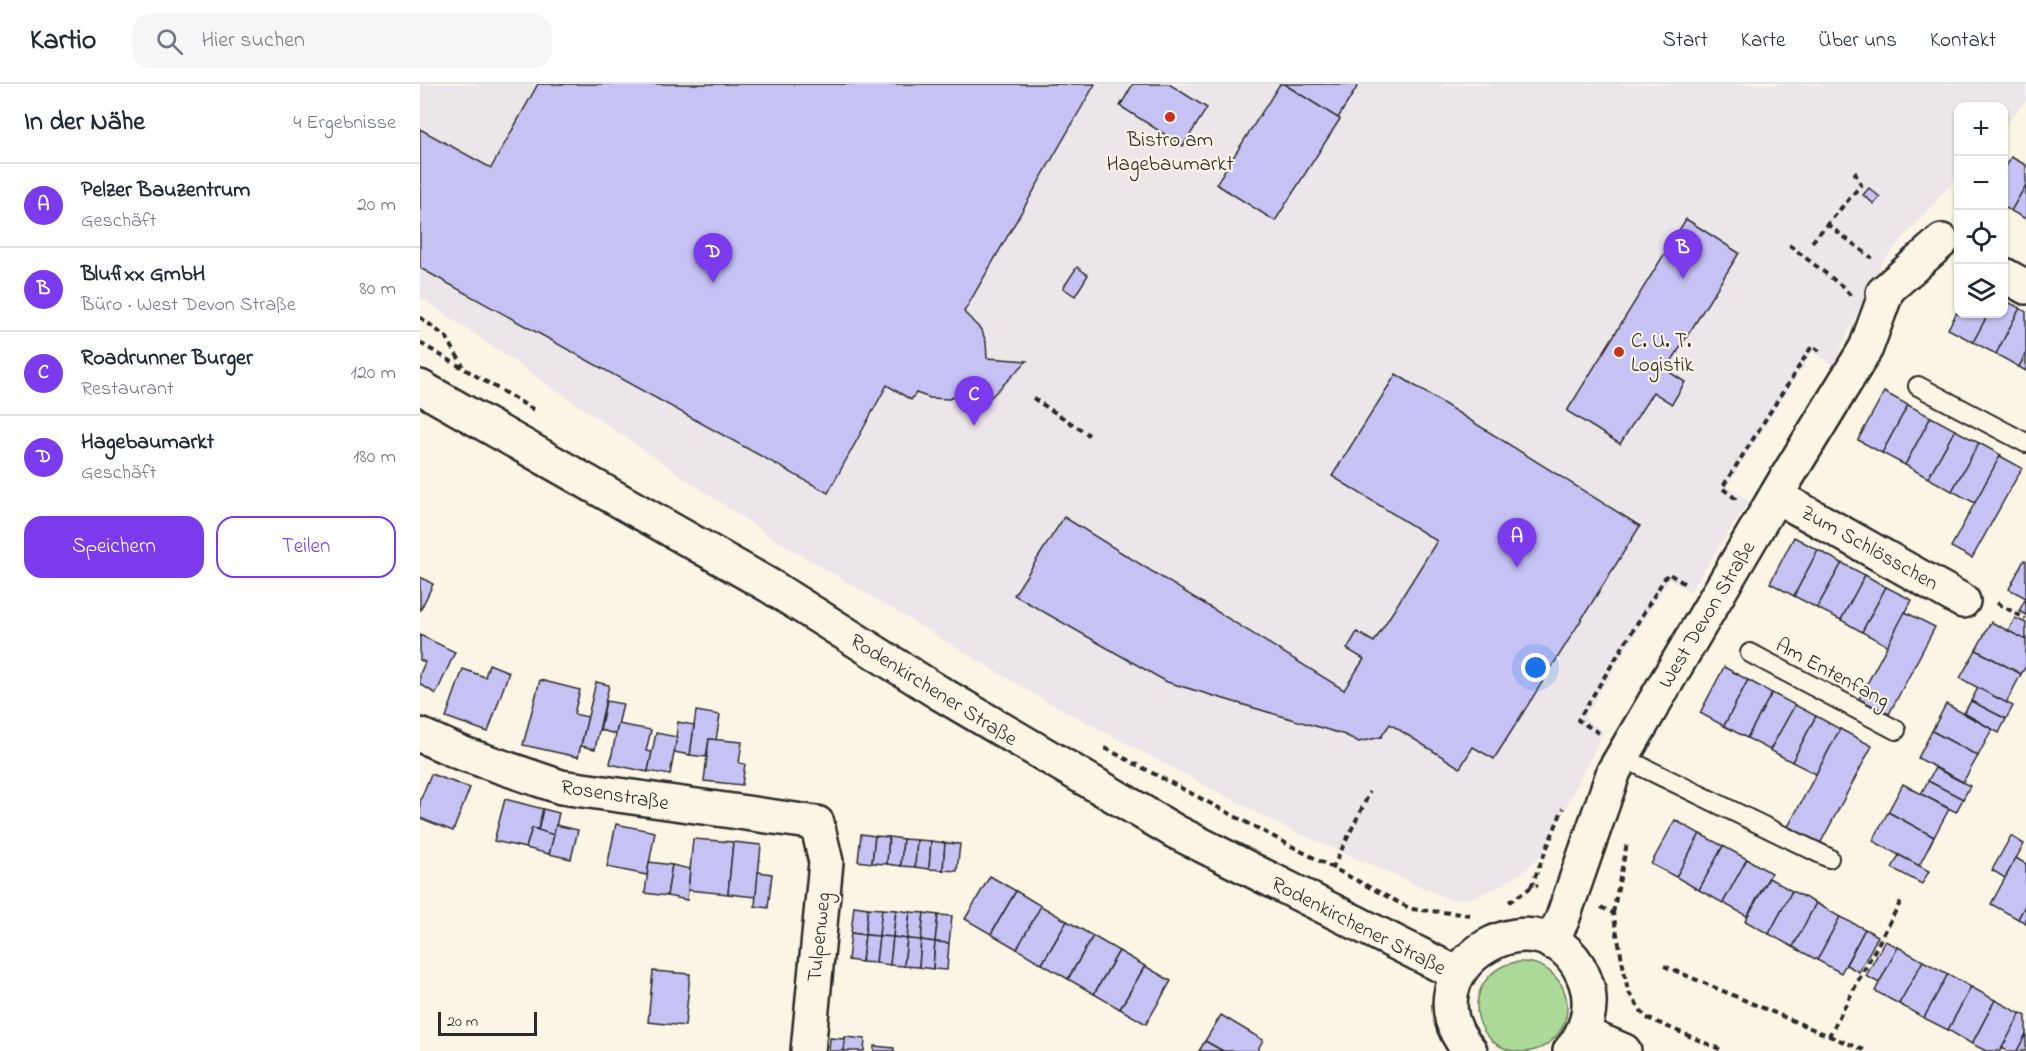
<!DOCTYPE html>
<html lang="de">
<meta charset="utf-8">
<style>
body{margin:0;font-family:"Indie Flower",sans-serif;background:#f6f6f7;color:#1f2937}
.controls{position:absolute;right:18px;top:18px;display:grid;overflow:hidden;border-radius:12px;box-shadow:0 2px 4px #0004}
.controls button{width:54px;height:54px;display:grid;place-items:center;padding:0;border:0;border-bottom:2px solid #e0e1e3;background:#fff;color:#1f2937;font:30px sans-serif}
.scale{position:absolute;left:18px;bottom:15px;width:99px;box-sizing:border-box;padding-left:6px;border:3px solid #2b2b2b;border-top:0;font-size:16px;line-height:21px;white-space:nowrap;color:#2b2b2b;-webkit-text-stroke:4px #fcf5e5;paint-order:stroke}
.you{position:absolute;left:1116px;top:584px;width:21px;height:21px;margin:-15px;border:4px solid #fff;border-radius:50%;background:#1a73e8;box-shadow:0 0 0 9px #1a73e833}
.badge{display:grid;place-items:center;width:39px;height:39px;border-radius:50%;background:#7c3aed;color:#fff;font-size:20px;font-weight:700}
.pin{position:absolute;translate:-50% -50px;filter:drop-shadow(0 2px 3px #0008)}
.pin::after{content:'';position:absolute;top:32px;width:21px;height:18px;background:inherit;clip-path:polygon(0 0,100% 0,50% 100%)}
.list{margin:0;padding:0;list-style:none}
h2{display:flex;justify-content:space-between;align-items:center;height:78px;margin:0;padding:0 24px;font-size:26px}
h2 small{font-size:20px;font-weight:400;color:#747a83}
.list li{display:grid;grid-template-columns:39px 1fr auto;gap:18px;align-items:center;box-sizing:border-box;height:84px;padding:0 24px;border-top:2px solid #e0e1e3}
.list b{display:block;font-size:22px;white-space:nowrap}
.list p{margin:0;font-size:20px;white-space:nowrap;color:#747a83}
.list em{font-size:20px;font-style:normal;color:#747a83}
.actions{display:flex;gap:12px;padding:18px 24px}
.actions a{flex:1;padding:14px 0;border:2px solid #7c3aed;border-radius:18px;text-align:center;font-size:21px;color:#7c3aed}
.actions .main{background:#7c3aed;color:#fff}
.icon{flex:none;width:33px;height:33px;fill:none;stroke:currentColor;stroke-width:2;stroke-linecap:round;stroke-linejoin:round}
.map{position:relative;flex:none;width:1606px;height:967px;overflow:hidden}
header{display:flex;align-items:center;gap:36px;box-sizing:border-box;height:84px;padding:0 30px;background:#fff;border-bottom:2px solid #e0e1e3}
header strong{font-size:28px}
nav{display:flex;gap:33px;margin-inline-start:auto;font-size:21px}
.search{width:420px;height:54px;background:#f6f6f7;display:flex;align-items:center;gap:15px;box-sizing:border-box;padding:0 21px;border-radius:18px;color:#747a83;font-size:22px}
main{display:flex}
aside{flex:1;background:#fff}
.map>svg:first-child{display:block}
.built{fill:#ece6ea}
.green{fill:#add998;stroke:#6c8262;stroke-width:1.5}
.building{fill:#c6c2f4;stroke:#2b2b2b;stroke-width:1.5}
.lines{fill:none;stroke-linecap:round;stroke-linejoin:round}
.lane-casing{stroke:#2b2b2b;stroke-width:22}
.street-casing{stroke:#2b2b2b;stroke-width:38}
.secondary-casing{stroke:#2b2b2b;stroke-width:38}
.path{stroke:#2b2b2b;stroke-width:4;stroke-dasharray:6 4.5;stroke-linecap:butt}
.lane{stroke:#fcf5e5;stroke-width:18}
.street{stroke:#fcf5e5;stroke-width:33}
.secondary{stroke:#fcf5e5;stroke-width:33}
.poi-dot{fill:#c8321e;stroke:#fcf5e5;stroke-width:2}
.labels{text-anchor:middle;stroke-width:4.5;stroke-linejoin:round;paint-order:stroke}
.poi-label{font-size:21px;fill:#2b2b2b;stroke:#fcf5e5}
.street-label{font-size:21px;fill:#2b2b2b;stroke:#fcf5e5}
</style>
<header>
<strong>Kartio</strong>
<div class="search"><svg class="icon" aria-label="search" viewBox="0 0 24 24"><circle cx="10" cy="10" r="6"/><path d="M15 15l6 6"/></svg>Hier suchen</div>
<nav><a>Start</a><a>Karte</a><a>Über uns</a><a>Kontakt</a></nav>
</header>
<main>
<aside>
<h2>In der Nähe<small>4 Ergebnisse</small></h2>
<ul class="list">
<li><span class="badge">A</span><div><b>Pelzer Bauzentrum</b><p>Geschäft</p></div><em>20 m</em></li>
<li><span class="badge">B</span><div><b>Blufixx GmbH</b><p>Büro · West Devon Straße</p></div><em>80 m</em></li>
<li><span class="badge">C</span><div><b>Roadrunner Burger</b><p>Restaurant</p></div><em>120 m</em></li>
<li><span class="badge">D</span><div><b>Hagebaumarkt</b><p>Geschäft</p></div><em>180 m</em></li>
</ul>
<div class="actions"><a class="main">Speichern</a><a>Teilen</a></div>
</aside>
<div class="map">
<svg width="1606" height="967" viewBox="0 0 1606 967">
<rect width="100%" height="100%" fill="#fcf5e5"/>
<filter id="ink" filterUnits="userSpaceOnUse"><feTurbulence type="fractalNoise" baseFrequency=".0167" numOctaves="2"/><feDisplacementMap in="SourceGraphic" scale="12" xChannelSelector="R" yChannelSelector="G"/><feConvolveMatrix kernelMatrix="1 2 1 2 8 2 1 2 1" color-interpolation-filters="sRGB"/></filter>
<g filter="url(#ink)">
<!-- built -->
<polygon class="built" points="0,0 1606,0 1606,17 1584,42 1584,22 1538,22 1538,92 1460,181 1413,281 1392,268 1307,402 1329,417 1270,508 1249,495 1164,634 1184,647 1122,770 1106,786 1082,801 1056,813 1031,816 860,741 626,617 348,451 0,213"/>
<!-- green -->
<circle class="green" cx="1102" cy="923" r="45"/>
<!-- building -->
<g class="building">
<polygon points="118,0 675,0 544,228 562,247 566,258 567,274 607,277 564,320 550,305 529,315 510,314 496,309 491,316 467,301 408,409 0,184 0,45 71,84"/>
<polygon points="713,0 749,0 787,24 763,62 700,22"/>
<polygon points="860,0 864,0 920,35 855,137 796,100"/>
<polygon points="864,0 939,0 918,34"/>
<polygon points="1591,73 1606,81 1606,101 1591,127 1584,123 1584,86"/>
<polygon points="1606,101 1606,135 1591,127"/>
<polygon points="1449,104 1460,113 1454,120 1443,111"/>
<polygon points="1266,135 1319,169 1246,286 1265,298 1252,320 1233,308 1200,360 1147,327"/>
<polygon points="657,183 668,191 655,212 643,204"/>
<polygon points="1584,216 1600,224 1576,270 1553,258 1568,230 1584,230"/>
<polygon points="1600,224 1606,228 1606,269 1599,283 1576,270"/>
<polygon points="1538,226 1538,230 1568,230 1553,258 1528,245"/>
<polygon points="1606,269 1606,287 1599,283"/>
<polygon points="976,290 1220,442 1074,675 1053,663 1040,684 970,640 961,653 939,658 925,651 747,598 594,511 644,433 924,606 944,575 927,565 937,548 954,558 1017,457 912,392"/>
<polygon points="1464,308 1488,321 1462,369 1438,356"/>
<polygon points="1488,321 1511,333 1485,381 1462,369"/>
<polygon points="1511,333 1535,346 1508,394 1485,381"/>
<polygon points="1535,346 1559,359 1532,407 1508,394"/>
<polygon points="1559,359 1581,371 1555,419 1532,407"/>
<polygon points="1580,372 1602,384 1552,474 1531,463"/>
<polygon points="1374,453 1398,466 1374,512 1350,499"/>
<polygon points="1398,466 1422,479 1397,524 1374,512"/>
<polygon points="1604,476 1606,477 1606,514 1589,505"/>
<polygon points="1422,479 1445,491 1421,536 1397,524"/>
<polygon points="1445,491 1466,503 1442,548 1421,536"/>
<polygon points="0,493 13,500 0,527"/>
<polygon points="1466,503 1492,516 1468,562 1442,548"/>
<polygon points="1606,514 1606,531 1599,527"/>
<polygon points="1485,528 1515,543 1469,630 1439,615"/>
<polygon points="1595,534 1606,539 1606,556 1588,547"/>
<polygon points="1571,538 1606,556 1606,582 1601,590 1556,566"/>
<polygon points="0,551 35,568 16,610 0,600 0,590 5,578 0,576"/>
<polygon points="1556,566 1601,590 1586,619 1540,594"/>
<polygon points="69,580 89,588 68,648 26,633 43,585 65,593"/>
<polygon points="1304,583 1328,596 1304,642 1280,629"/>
<polygon points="120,596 160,606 154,630 168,633 158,673 103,661"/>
<polygon points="1328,596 1352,609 1327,654 1304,642"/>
<polygon points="176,598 189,601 175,665 161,662"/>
<polygon points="1558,604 1593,622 1586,635 1551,617"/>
<polygon points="1352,609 1375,621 1350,666 1327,654"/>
<polygon points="186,617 203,620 196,650 180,646"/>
<polygon points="1551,617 1586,635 1579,649 1544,629"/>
<polygon points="1526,620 1572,645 1558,672 1512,647"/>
<polygon points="1375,621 1396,632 1372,678 1350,666"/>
<polygon points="276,627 300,631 296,656 289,655 286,673 270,671"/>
<polygon points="1396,632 1420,645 1396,690 1372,678"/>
<polygon points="258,638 274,641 270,671 254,668"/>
<polygon points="198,640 231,646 226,667 232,668 228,688 190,680"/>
<polygon points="1420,645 1452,662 1400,760 1368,743"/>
<polygon points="1512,647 1558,672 1543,698 1498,674"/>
<polygon points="236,649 257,653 250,691 228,687"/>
<polygon points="289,655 322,658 319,679 325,680 322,701 284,697"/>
<polygon points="1515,684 1550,702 1543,715 1508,697"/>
<polygon points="11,690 50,704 33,747 0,734 0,717"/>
<polygon points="1508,697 1543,715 1536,728 1501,710"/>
<polygon points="1483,700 1529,725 1514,753 1468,728"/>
<polygon points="85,715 123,725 118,745 112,744 106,764 74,757"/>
<polygon points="123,725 139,729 134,751 118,747"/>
<polygon points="1468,728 1514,753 1499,782 1453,757"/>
<polygon points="1255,736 1280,750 1256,793 1231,780"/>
<polygon points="196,740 235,748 227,791 187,783"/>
<polygon points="136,741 158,746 151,775 129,770"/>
<polygon points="112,744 134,751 129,770 106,764"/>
<polygon points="441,750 455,752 452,779 438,777"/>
<polygon points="1280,750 1303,762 1279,806 1256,793"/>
<polygon points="455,752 469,753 467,780 452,779"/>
<polygon points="1591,752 1604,760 1585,794 1572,786"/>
<polygon points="469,753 483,755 481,782 467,780"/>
<polygon points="273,755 313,758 308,810 268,806"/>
<polygon points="483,755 497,756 495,783 481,782"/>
<polygon points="497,756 511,757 509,785 495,783"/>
<polygon points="511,757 525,759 523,786 509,785"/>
<polygon points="313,758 341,761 336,813 308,810"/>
<polygon points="525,759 540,760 537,787 523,786"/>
<polygon points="1303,762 1327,775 1303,819 1279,806"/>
<polygon points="1479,771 1509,787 1502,800 1472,784"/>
<polygon points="1596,774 1606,780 1606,820 1598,835 1571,820"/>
<polygon points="1327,775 1351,789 1327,832 1303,819"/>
<polygon points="229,778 252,781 247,812 225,809"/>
<polygon points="252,781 270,785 267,816 247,812"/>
<polygon points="338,788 352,790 348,824 335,822"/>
<polygon points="570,792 596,807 571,850 545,835"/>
<polygon points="1349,794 1372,807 1349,850 1325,837"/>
<polygon points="596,807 621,822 597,865 571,850"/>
<polygon points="1372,807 1396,819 1373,863 1349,850"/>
<polygon points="1396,819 1420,833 1397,876 1373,863"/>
<polygon points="1606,820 1606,839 1598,835"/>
<polygon points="434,822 448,824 445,851 431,849"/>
<polygon points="621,822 647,837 622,880 597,865"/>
<polygon points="448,824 462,825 459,852 445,851"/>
<polygon points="462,825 476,826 473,853 459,852"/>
<polygon points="476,826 490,828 487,855 473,853"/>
<polygon points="490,828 504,829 501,856 487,855"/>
<polygon points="504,829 518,831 515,858 501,856"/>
<polygon points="518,831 532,832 529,859 515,858"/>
<polygon points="1420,833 1445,845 1421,889 1397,876"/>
<polygon points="647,837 673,852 648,895 622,880"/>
<polygon points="1445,845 1458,852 1439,888 1426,881"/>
<polygon points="431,849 445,851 442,878 428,876"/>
<polygon points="445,851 459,852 456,879 442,878"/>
<polygon points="459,852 473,853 470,881 456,879"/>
<polygon points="673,852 699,867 674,910 648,895"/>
<polygon points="473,853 487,855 484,882 470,881"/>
<polygon points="487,855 501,856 499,883 484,882"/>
<polygon points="501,856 515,858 513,885 499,883"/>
<polygon points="1465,857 1478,863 1459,899 1446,892"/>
<polygon points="515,858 529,859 527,886 513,885"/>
<polygon points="1478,863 1503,877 1479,920 1455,907"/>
<polygon points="699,867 725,882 700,925 674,910"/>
<polygon points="1503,877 1528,890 1504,934 1479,920"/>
<polygon points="725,882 751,897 726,940 700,925"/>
<polygon points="233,887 270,890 265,942 228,938"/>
<polygon points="1528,890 1551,903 1528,946 1504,934"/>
<polygon points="1551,903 1575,916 1552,960 1528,946"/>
<polygon points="1575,916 1601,930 1580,967 1566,967 1552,960"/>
<polygon points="1601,929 1606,932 1606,950 1597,967 1587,967 1582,964"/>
<polygon points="801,931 843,956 837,967 803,967 785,957"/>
<polygon points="1606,950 1606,967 1597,967"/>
<polygon points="425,953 445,955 444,967 424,967"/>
<polygon points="410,954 425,955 424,967 409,967"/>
<polygon points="785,957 803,967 779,967"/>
<polygon points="454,962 474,964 474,967 454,967"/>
</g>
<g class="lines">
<defs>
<g id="lane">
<polyline points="1498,302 1606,359"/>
<polyline points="1330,569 1476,646"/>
<polyline points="1202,673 1409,774"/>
</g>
<g id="street">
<polyline points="1584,191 1606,203"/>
<polyline points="1463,209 1522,157"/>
<polyline points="1356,412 1543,517"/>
<polyline points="0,651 41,669 141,703 397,739 406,778 388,967"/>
<polyline points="1131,858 1142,836 1194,687 1364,398 1446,264 1465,212"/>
</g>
<g id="secondary">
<polyline points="0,303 350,502 518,608 756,748 1038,890"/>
<polyline points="1162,949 1204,967"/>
<path d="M1050 967C976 883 1130 794 1166 899 1174 923 1166 949 1150 967"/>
</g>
</defs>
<!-- lane casing -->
<use href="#lane" class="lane-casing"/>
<!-- street casing -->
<use href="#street" class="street-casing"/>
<!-- secondary casing -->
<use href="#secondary" class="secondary-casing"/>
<!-- path -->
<g class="path">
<polyline points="1407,140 1452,174"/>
<polyline points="1392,158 1441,101 1434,87"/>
<polyline points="1369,161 1422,202 1431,212"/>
<polyline points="0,233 27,254 43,282"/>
<polyline points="0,259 116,327"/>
<polyline points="613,314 669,351"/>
<polyline points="1316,415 1302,404 1392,262 1403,269"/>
<polyline points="1577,519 1606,535"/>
<polyline points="1179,649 1158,636 1248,489 1265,500"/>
<polyline points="685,664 991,825 1051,831"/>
<polyline points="912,785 950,708"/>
<polyline points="1111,803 1143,724"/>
<polyline points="1089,818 1110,804 1118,801"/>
<polyline points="1181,823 1193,829 1208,907 1225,933 1304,967"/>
<polyline points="1193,829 1207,759"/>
<polyline points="1244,882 1409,952 1482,815"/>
<polyline points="1409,952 1447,967"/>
</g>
<!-- lane -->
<use href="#lane" class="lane"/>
<!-- street -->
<use href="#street" class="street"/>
<!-- secondary -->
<use href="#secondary" class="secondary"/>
</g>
</g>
<!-- markers -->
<g class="poi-dot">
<circle cx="750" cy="33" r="6"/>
<circle cx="1199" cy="268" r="6"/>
</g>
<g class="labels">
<!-- poi labels -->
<g class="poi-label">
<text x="750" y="62">Bistro am<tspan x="750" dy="24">Hagebaumarkt</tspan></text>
<text x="1211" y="263" text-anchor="start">C. U. T.<tspan x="1211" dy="24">Logistik</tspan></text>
</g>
<!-- street labels -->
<g class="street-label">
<text transform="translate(1450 463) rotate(29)" y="7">Zum Schlösschen</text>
<text transform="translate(1286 530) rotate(-59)" y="7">West Devon Straße</text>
<text transform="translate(1413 588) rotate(28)" y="7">Am Entenfang</text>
<text transform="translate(514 605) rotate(32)" y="7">Rodenkirchener Straße</text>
<text transform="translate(195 710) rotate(9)" y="7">Rosenstraße</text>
<text transform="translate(939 841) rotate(27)" y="7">Rodenkirchener Straße</text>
<text transform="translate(398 853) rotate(-84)" y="7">Tulpenweg</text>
</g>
</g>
</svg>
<div class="controls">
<button>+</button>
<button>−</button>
<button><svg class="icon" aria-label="locate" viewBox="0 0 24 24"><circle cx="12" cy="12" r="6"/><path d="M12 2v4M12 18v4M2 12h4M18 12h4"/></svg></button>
<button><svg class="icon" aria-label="layers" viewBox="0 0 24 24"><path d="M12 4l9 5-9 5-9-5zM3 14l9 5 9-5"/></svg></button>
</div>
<div class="scale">20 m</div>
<div class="you"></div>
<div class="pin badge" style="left:1097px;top:484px">A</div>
<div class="pin badge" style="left:1263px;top:195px">B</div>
<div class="pin badge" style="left:554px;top:342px">C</div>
<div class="pin badge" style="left:293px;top:199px">D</div>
</div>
</main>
